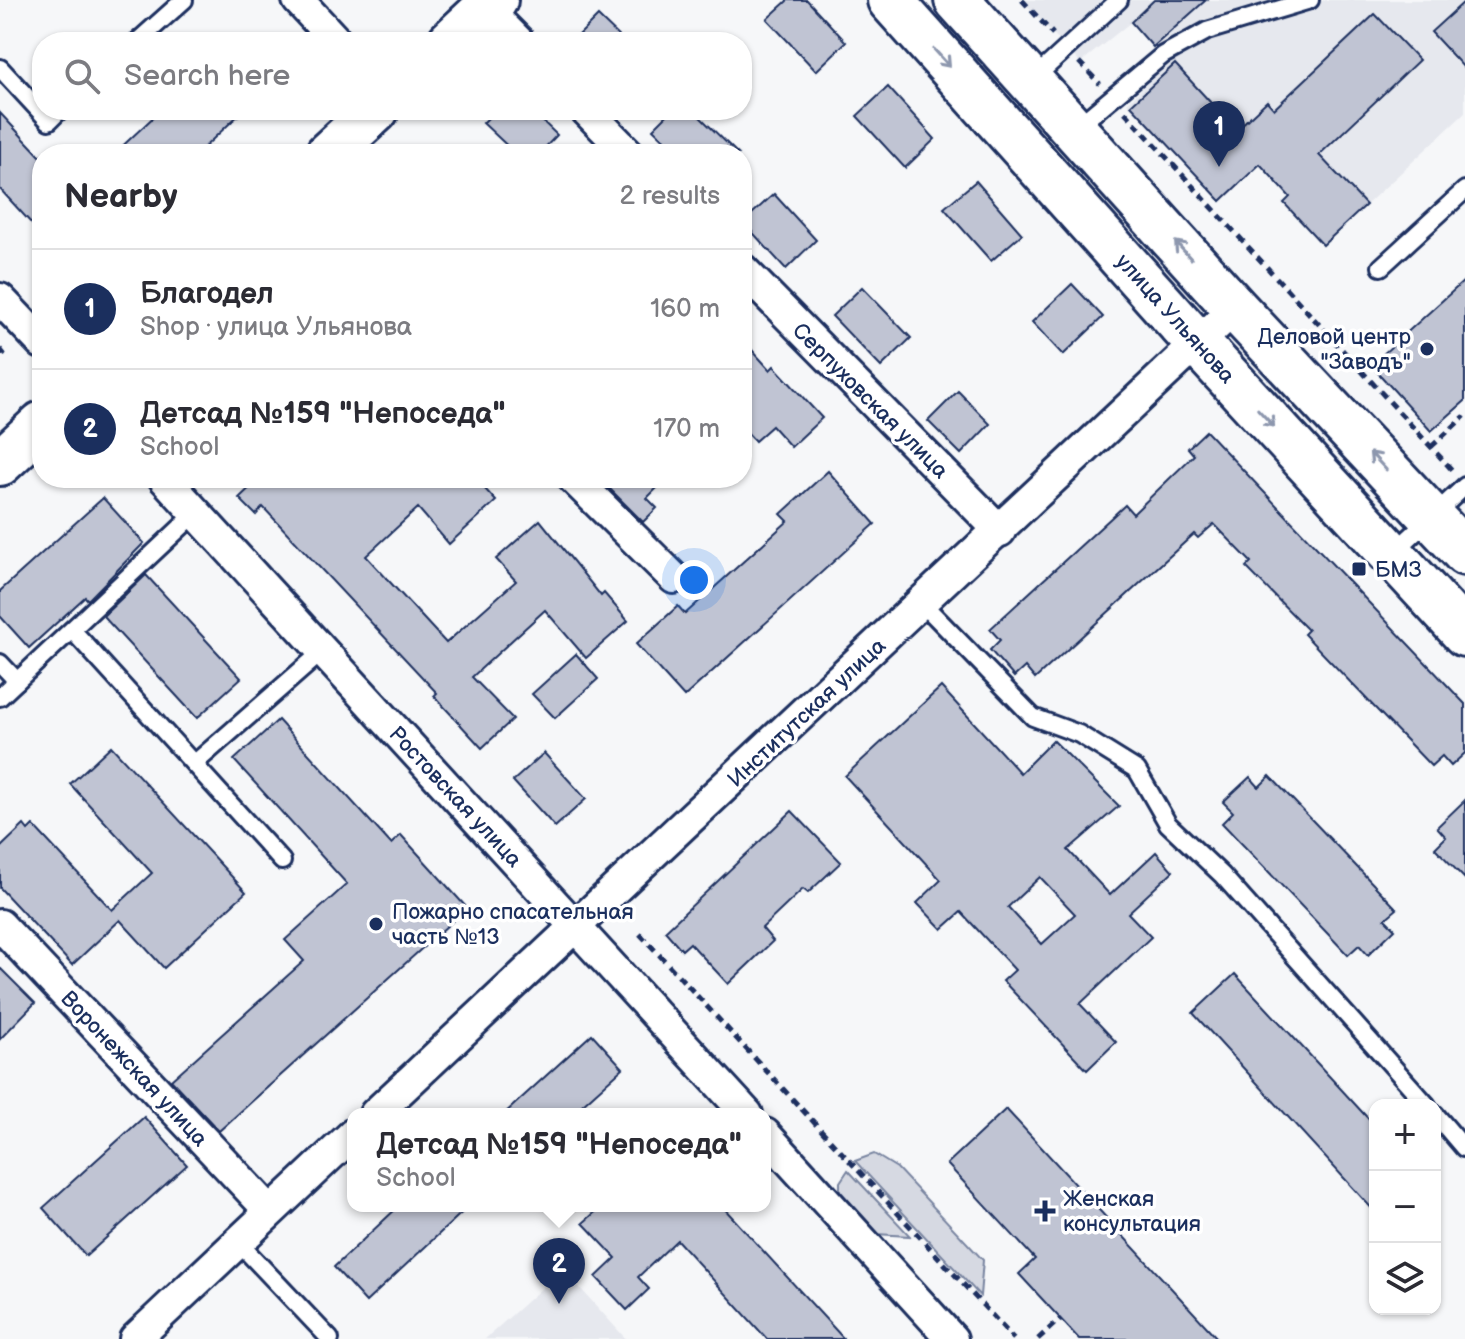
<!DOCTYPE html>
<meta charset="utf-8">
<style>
body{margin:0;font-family:"Balsamiq Sans",sans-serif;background:#f7f7f7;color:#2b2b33}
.controls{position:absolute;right:24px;bottom:24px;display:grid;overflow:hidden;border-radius:16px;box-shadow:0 2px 6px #0004}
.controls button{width:72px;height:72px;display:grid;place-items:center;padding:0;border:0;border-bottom:2px solid #e1e1e2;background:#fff;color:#2b2b33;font:40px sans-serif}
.you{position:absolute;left:694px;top:580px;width:28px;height:28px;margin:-20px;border:6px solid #fff;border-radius:50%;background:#1a73e8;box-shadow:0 0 0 12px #1a73e833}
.badge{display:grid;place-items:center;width:52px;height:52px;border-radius:50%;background:#1b2f5e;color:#fff;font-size:26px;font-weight:700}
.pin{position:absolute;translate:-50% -66px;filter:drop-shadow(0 2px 4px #0008)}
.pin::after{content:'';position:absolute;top:42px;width:28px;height:24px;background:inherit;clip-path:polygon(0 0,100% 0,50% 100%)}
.popup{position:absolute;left:347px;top:1108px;width:424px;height:104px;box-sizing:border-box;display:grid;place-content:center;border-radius:16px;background:#fff;filter:drop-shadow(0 2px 6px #0005);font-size:26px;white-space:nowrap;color:#7c7c81}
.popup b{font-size:30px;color:#2b2b33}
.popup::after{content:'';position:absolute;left:50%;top:100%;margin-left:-16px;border:16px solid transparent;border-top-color:#fff}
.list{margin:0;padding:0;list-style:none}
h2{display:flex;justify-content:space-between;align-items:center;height:104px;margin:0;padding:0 32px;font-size:34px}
h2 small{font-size:26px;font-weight:400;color:#7c7c81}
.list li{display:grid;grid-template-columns:52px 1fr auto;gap:24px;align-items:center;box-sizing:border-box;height:120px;padding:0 32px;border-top:2px solid #e1e1e2}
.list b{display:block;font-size:30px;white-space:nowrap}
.list p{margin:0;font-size:26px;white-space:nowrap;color:#7c7c81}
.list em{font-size:26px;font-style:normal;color:#7c7c81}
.icon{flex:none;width:44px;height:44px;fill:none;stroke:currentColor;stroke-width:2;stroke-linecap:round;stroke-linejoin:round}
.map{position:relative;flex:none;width:1465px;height:1339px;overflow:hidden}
.search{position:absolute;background:#fff;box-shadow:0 2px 6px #0004;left:32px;top:32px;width:720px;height:88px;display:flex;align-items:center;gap:20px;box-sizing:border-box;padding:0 28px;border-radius:32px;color:#7c7c81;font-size:30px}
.panel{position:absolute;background:#fff;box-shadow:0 2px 6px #0004;left:32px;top:144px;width:720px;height:344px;border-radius:32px}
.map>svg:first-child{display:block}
.built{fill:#e6e8ee}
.green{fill:#d6d9e2;stroke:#7884a0;stroke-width:2}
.building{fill:#c0c4d3;stroke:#1b2f5e;stroke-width:2;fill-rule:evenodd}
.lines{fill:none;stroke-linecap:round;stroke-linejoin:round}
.service-casing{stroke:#1b2f5e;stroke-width:22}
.minor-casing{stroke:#1b2f5e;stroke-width:36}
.primary-casing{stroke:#1b2f5e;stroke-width:50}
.path{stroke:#1b2f5e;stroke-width:5;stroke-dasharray:8 6;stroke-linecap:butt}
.service{stroke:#fff;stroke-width:16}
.minor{stroke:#fff;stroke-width:30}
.primary{stroke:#fff;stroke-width:44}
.oneway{stroke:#8d97ae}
.poi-dot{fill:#1b2f5e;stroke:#fff;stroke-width:3}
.labels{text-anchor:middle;stroke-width:7;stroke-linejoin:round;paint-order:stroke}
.street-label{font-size:22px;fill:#1b2f5e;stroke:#fff}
.poi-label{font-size:22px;fill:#1b2f5e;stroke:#fff;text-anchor:start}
</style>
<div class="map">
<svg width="1465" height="1339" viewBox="0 0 1465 1339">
<rect width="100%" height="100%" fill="#f6f7f9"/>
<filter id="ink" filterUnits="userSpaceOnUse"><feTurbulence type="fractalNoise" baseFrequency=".0125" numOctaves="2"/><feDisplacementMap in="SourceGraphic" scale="16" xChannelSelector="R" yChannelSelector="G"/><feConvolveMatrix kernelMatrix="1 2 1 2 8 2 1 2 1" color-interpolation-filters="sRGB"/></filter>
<g filter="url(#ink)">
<!-- built -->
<g class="built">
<polygon points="1022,0 1465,0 1465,113 1323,245 1284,203 1290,196 1260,165 1221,201 1127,103 1169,63 1131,22 1080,63"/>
<polygon points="563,1269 626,1339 485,1339"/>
</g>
<!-- green -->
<g class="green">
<polygon points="874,1154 897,1168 983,1260 980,1296 855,1161"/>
<polygon points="848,1170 910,1236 876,1234 840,1196 840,1182"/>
</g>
<!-- building -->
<g class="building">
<polygon points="788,0 807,0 846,42 816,71 767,19"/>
<polygon points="1154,0 1206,0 1153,47 1131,22"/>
<polygon points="1465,1 1465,69 1431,32"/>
<polygon points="1375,14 1419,60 1319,155 1366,205 1323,245 1284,203 1290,197 1260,164 1221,201 1131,105 1175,64 1236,130 1267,101 1274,109"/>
<polygon points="598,16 625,42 572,42"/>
<polygon points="888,87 935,139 905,168 857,116"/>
<polygon points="161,110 244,110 197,154 114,154"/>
<polygon points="496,110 531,110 557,135 539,154 516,154 483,123"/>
<polygon points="672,110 693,110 738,154 679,154 653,129"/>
<polygon points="0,113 42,158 42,235 0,189"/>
<polygon points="976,181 1022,234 991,261 944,208"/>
<polygon points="774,194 816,240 786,269 743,222"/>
<polygon points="1465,280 1465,401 1431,431 1371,365"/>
<polygon points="1072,284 1103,317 1063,355 1032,322"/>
<polygon points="862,287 911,338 881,367 832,316"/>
<polygon points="742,339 770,370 774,366 822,418 791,447 772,426 755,441 742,427"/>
<polygon points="958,391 990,424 961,454 928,421"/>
<polygon points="1206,431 1465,704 1465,753 1451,766 1442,756 1431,766 1304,634 1308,630 1246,567 1251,562 1214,524 1198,538 1194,534 1035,679 1025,667 1014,677 990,650 1000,640 990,629 1125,505 1133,514 1194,455 1188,448"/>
<polygon points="828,471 875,524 684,697 636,644 678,606 685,614 788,521 781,514"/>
<polygon points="260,478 475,478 496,501 449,544 418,508 366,556 446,643 516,581 496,559 540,520 601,596 604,593 628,621 586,658 545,610 472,677 513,719 482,748 434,696 437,693 263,507 256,515 239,498"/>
<polygon points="599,478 667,478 647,498 657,508 643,522"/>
<polygon points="103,498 144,543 88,600 85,597 29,648 0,616 0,591"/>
<polygon points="146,575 241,678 197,718 103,616"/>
<polygon points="576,654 598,679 555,718 532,694"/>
<path d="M941 687 1020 773 1053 740 1119 806 1068 850 1110 895 1156 852 1173 871 1128 913 1151 937 1080 1004 1116 1042 1087 1070 1003 981 1015 970 961 912 942 929 917 903 941 880 845 776ZM1040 877 1075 914 1042 944 1008 907Z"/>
<polygon points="278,720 391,844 401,835 467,908 219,1131 171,1080 304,961 285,940 347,884 234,760"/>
<polygon points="111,746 246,892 164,968 120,920 72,965 0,888 0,848 24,825 28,830 33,825 112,910 152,873 70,784"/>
<polygon points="544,753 586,799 555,827 513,781"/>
<polygon points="1270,776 1397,909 1385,919 1395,929 1368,955 1359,945 1348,955 1222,823 1233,812 1223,802 1250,777 1259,787"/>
<polygon points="1465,800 1465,879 1435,848 1446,837 1437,827"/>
<polygon points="792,811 841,862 808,893 803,889 762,928 773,941 728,984 690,943 682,950 665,931"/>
<polygon points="0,968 35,1003 0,1039"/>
<polygon points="1235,974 1375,1126 1375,1212 1193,1013"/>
<polygon points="592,1034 623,1068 572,1114 504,1114"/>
<polygon points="1006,1109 1218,1339 1079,1339 1019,1274 1035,1259 947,1164"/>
<polygon points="144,1117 187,1165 86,1256 43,1208"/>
<polygon points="399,1206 469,1206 366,1302 334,1267"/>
<polygon points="602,1206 722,1206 844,1339 767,1339 677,1240 638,1277 649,1289 627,1310 596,1277 616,1258 583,1223"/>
</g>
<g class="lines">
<defs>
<g id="service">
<polyline points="137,42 184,0"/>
<polyline points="0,68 49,121 60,110"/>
<polyline points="1032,80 1119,0"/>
<polyline points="1077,127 1163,55 1207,31 1310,0"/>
<polyline points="1381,267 1465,190"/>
<polyline points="1393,553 1465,486"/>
<polyline points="923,604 1033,717 1079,734 1137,770 1168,824 1222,875 1427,1105"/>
<polyline points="72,630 282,861"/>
<polyline points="0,663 17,681"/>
<polyline points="0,697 196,513"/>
<polyline points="194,764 323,651"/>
<polyline points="1435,1114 1464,1148"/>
<polyline points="238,1242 330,1339"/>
</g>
<g id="minor">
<polyline points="298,0 337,42"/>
<polyline points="486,9 519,42"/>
<polyline points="586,110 629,154"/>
<polyline points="742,269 1000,531"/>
<polyline points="0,299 42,343"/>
<polyline points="164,478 747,1114"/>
<polyline points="573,478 674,578"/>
<polyline points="0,925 270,1211"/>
<polyline points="375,1114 1235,308"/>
<polyline points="765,1134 952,1339"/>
<polyline points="135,1339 353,1134"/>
</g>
<g id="primary">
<polyline points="890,0 1198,344 1465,634"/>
<polyline points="957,0 1235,308 1465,553"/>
<polyline points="450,42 495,0"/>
<polyline points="328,154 376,110"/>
<polyline points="0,463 42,424"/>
</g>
</defs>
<!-- service casing -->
<use href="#service" class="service-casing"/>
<!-- minor casing -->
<use href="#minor" class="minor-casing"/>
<!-- primary casing -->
<use href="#primary" class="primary-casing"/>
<!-- path -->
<g class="path">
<polyline points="1022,0 1053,34"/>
<polyline points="1079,62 1100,84"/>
<polyline points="1125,112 1453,471"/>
<polyline points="0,349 4,354 0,358"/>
<polyline points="1431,447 1465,416"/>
<polyline points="640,934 1014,1339"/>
<polyline points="1038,1339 1060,1319"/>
</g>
<!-- service -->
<use href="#service" class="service"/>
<!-- minor -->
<use href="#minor" class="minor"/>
<!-- primary -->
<use href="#primary" class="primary"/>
</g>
<!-- one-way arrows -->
<defs><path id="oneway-shaft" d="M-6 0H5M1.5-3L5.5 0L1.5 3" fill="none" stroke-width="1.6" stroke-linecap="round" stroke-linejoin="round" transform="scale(2)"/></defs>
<g class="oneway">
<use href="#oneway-shaft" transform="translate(942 58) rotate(48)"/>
<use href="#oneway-shaft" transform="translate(1183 250) rotate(-132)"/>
<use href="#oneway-shaft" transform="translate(1266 418) rotate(47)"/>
<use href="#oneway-shaft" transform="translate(1378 461) rotate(-133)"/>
</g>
</g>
<!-- markers -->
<g class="poi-dot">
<circle cx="1427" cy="349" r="8"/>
<rect x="1351" y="561" width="16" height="16" rx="4"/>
<circle cx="376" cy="924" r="8"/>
<path d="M1041 1199h8v8h8v8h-8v8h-8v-8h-8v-8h8z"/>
</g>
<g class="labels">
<!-- street labels -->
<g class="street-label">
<text transform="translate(1176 318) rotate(48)" y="8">улица Ульянова</text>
<text transform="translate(871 400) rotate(45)" y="8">Серпуховская улица</text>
<text transform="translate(806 712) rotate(-43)" y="8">Институтская улица</text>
<text transform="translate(456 796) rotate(47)" y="8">Ростовская улица</text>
<text transform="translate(135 1068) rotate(47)" y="8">Воронежская улица</text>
</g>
<!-- poi labels -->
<g class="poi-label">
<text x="1411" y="344" text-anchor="end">Деловой центр<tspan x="1411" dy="25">"Заводъ"</tspan></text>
<text x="1375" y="577">БМЗ</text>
<text x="392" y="919">Пожарно спасательная<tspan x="392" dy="25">часть №13</tspan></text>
<text x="1063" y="1206">Женская<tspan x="1063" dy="25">консультация</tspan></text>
</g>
</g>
</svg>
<div class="controls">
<button>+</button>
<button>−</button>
<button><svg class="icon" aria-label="layers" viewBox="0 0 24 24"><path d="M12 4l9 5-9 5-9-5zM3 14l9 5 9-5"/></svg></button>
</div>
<div class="you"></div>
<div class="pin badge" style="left:1219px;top:167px">1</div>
<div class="pin badge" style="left:559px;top:1304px">2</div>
<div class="popup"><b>Детсад №159 &quot;Непоседа&quot;</b>School</div>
<div class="search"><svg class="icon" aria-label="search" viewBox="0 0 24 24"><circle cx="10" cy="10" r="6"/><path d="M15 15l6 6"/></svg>Search here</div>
<section class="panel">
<h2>Nearby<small>2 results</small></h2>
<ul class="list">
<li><span class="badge">1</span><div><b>Благодел</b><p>Shop · улица Ульянова</p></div><em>160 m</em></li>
<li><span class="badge">2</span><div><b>Детсад №159 &quot;Непоседа&quot;</b><p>School</p></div><em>170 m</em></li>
</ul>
</section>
</div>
